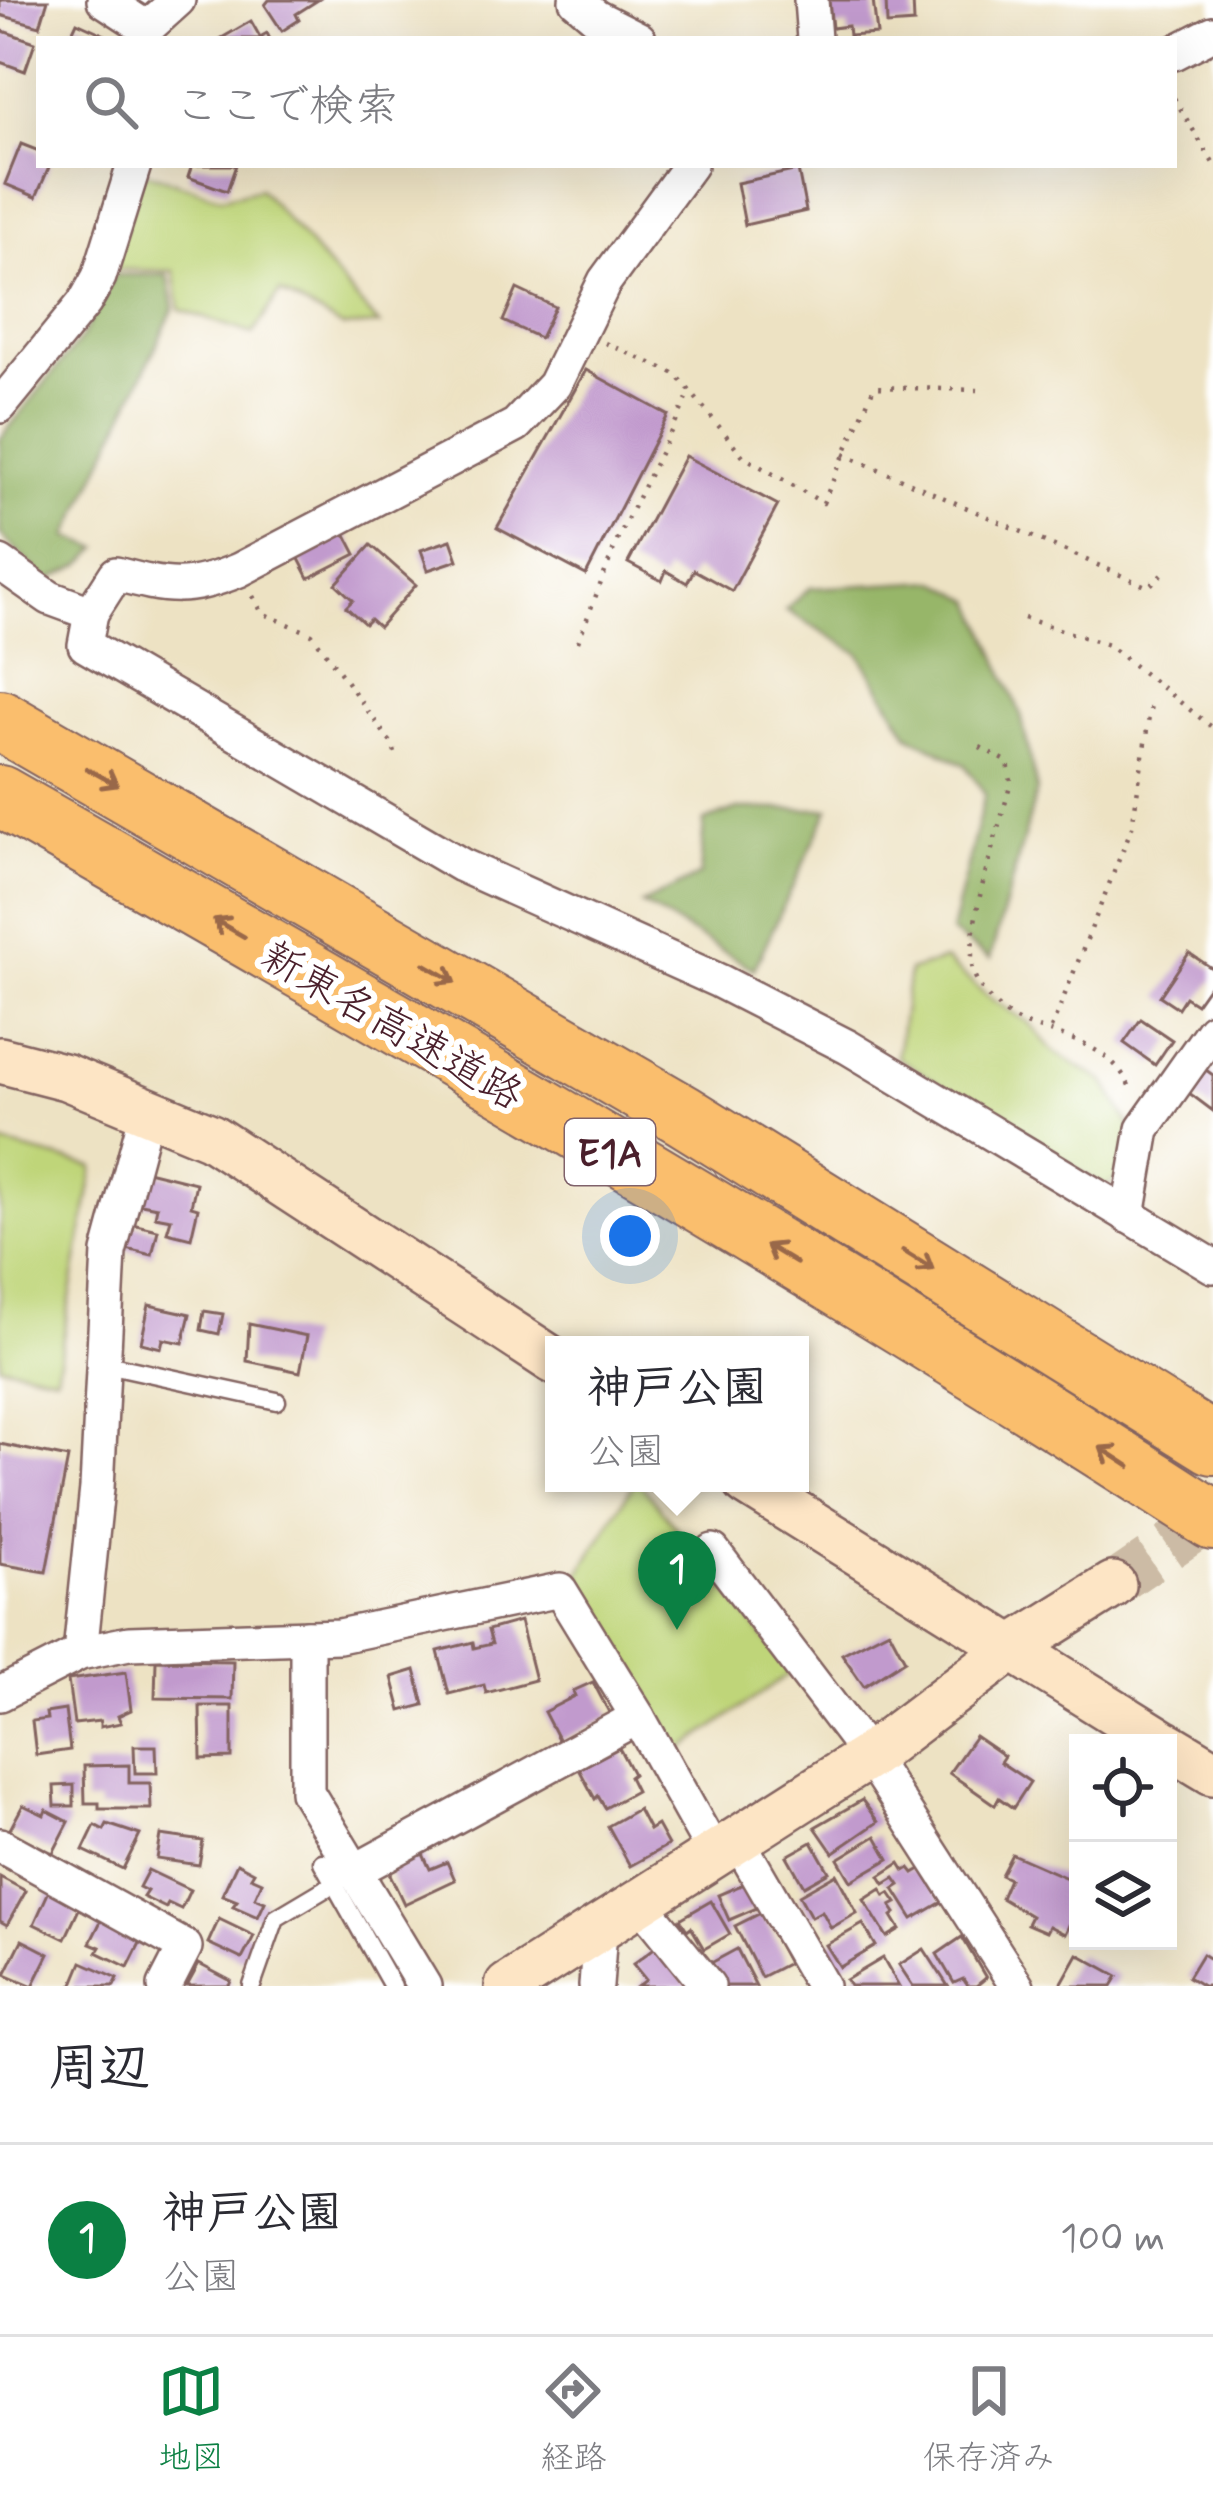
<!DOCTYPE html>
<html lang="ja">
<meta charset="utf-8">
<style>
body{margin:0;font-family:Mynerve,"Klee One",sans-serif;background:#f7f7f7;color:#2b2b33}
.controls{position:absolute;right:36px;bottom:36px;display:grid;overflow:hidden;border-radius:0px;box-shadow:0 12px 48px #0002}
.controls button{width:108px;height:108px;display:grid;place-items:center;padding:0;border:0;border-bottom:3px solid #e1e1e2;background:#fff;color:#2b2b33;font:60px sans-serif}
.you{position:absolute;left:630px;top:1236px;width:42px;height:42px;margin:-30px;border:9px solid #fff;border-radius:50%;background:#1a73e8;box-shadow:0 0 0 18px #1a73e833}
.badge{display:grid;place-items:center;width:78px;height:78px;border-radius:50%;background:#0b8043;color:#fff;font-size:39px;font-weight:700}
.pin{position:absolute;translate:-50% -99px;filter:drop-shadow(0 3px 6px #0008)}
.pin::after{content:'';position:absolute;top:63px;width:42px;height:36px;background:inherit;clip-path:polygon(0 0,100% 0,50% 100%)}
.popup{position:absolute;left:545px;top:1336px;width:264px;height:156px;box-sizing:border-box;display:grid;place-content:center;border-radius:0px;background:#fff;filter:drop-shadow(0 3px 9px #0005);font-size:39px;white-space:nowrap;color:#7c7c81}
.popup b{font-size:45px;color:#2b2b33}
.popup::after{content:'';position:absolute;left:50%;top:100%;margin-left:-24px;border:24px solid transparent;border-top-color:#fff}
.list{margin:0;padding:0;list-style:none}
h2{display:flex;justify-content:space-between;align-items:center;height:156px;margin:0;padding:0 48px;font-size:51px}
h2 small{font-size:39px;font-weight:400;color:#7c7c81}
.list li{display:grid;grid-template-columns:78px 1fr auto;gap:36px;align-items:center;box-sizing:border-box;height:192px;padding:0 48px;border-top:3px solid #e1e1e2}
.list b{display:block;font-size:45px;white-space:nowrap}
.list p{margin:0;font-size:39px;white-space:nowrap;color:#7c7c81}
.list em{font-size:39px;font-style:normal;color:#7c7c81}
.icon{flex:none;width:66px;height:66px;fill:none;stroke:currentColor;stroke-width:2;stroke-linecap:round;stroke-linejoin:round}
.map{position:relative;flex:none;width:1213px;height:1986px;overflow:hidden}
.search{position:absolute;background:#fff;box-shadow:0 12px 48px #0002;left:36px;right:36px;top:36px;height:132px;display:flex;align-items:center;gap:30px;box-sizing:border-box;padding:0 42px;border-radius:0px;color:#7c7c81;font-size:45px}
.sheet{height:348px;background:#fff}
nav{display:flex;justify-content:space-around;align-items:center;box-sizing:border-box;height:168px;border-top:3px solid #e1e1e2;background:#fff;font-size:33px;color:#7c7c81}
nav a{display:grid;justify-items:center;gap:6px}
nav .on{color:#0b8043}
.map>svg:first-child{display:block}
.green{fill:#bfd579;stroke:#847a52;stroke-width:3}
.forest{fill:#97b669;stroke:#706a4a;stroke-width:3}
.building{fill:#c19acd}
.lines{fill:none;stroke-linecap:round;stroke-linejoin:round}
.secondary-tunnel{stroke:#ccbba5;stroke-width:45;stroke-dasharray:45 22;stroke-linecap:butt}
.lane-casing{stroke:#836360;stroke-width:21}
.street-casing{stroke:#836360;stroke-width:38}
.secondary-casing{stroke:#836360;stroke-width:50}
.highway-casing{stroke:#836360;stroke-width:64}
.path{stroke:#836360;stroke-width:4.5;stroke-dasharray:3 9;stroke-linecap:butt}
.lane{stroke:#fff;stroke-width:16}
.street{stroke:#fff;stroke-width:33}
.secondary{stroke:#fde5c5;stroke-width:45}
.highway{stroke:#fabe6d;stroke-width:60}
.oneway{stroke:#996749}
.labels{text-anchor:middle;stroke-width:12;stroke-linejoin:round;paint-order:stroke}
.shield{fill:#fff;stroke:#80626b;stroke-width:3}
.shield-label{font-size:39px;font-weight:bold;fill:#4a1f2b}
.street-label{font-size:42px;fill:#4a1f2b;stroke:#fff}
</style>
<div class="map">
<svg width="1213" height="1986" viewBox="0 0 1213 1986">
<rect width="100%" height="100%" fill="#fff"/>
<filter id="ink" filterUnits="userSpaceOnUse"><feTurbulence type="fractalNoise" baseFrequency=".00833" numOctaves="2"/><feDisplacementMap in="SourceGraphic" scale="24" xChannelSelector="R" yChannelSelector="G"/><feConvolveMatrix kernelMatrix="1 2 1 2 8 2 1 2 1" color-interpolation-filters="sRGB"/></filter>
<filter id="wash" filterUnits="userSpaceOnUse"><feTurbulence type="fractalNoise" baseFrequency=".004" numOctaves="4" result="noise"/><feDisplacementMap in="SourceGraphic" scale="48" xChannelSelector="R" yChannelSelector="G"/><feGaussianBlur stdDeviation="2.7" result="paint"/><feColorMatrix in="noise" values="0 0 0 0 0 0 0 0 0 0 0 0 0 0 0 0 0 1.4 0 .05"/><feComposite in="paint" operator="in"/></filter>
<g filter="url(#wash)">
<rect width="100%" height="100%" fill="#ede2c3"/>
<!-- green -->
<g class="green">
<polygon points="133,168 222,198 260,189 379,325 343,327 280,292 253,334 180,310 174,271 109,269"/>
<polygon points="945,960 991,999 1029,1023 1054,1052 1105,1082 1133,1131 1126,1173 1105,1187 897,1057 909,971"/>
<polygon points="0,1143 94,1167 56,1376 0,1365"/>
<polygon points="634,1483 640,1483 792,1672 673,1756 571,1587"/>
</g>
<!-- forest -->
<g class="forest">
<polygon points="113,275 168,275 174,307 68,537 99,548 81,565 47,581 0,534 0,439 82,337"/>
<polygon points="937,581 974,601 1021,715 1037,790 990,959 951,932 985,794 965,765 909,735 859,653 786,610 810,588"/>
<polygon points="738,809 829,809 754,969 642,904 700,875 704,821"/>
</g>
<g id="blocks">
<!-- building -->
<g class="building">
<polygon points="0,0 48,0 40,26 0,15"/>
<polygon points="269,0 318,0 296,14 299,20 282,31 265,5"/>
<polygon points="829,0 873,0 877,34 849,36 848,26 832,28"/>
<polygon points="886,0 913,0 914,23 887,25"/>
<polygon points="251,21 260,37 267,33 270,39 220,39"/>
<polygon points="77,22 114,39 69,39"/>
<polygon points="0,30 35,42 25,71 0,62"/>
<polygon points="21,144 39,151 39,165 50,165 36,197 5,184"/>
<polygon points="192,165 236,165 227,191 188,177"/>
<polygon points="798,170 806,211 745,225 737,183"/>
<polygon points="517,289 555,307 540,338 503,321"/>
<polygon points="586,370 668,415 586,575 497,528"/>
<polygon points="685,456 778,505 732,591 694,570 687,583 666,571 662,581 628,563"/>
<polygon points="345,533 356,554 309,578 298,557"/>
<polygon points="451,540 458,560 428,570 421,550"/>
<polygon points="371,545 416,585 379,627 370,619 365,624 346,607 353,600 336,584"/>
<polygon points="1189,953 1213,969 1213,980 1196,1004 1185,997 1178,1008 1160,996"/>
<polygon points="1141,1019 1172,1040 1155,1065 1124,1043"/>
<polygon points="1206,1070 1213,1075 1213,1111 1189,1093"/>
<polygon points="143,1170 196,1183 191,1206 198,1208 191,1238 167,1232 171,1219 155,1216 157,1207 136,1203"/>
<polygon points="132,1224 158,1230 152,1255 126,1249"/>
<polygon points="149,1305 190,1314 183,1343 163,1339 161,1348 141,1343"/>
<polygon points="204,1311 223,1314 219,1334 201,1330"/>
<polygon points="249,1324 307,1336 300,1372 247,1361"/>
<polygon points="0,1444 68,1458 46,1572 0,1564"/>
<polygon points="520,1621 535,1680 486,1693 484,1685 449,1694 438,1651 473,1642 474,1648 492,1644 488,1630"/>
<polygon points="889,1630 905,1660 864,1686 842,1654"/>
<polygon points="156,1660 233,1661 232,1699 155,1698"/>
<polygon points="415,1670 424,1705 401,1711 392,1677"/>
<polygon points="126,1672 131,1710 118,1716 121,1723 100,1727 100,1721 74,1724 68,1680"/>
<polygon points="593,1682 611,1716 559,1741 544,1712 575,1696 573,1691"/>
<polygon points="200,1706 232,1706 232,1758 201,1759"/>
<polygon points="65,1710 70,1750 36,1755 32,1721 47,1719 46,1713"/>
<polygon points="975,1736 1004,1756 1000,1762 1030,1782 1013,1808 999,1798 995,1805 949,1773"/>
<polygon points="134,1746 156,1746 157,1773 135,1773"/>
<polygon points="619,1748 633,1774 629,1777 636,1791 605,1808 598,1796 595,1799 579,1769"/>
<polygon points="129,1765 129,1783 150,1783 151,1809 99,1809 99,1803 85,1803 84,1766"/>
<polygon points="74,1785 74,1806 55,1806 54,1786"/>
<polygon points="862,1800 878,1822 833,1853 815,1827"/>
<polygon points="23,1805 44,1815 46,1810 69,1822 53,1853 9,1831"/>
<polygon points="638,1809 649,1830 657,1825 668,1845 630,1866 608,1826"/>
<polygon points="107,1824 140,1835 123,1869 83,1850 95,1825 104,1830"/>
<polygon points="161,1835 203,1841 199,1865 157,1859"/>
<polygon points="876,1836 889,1859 851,1881 838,1859"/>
<polygon points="812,1842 829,1872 804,1886 787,1856"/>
<polygon points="422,1852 430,1869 447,1862 455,1880 404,1904 387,1868"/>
<polygon points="1012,1854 1078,1883 1078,1906 1065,1934 1049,1926 1046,1932 1027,1924 1031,1916 1001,1898 1009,1879 1001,1875"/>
<polygon points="237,1863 254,1872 251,1877 262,1882 255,1898 265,1902 258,1917 233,1906 237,1901 222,1895"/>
<polygon points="900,1863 905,1871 910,1868 914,1873 921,1869 942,1902 913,1919 894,1889 900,1885 895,1878 885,1884 880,1876"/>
<polygon points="148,1870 190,1890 181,1909 168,1903 166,1908 143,1897 147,1891 139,1887"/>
<polygon points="836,1874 857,1913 831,1928 822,1911 811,1917 799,1895"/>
<polygon points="0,1877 26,1891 7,1925 0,1921"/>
<polygon points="746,1883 757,1908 729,1920 718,1895"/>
<polygon points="881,1889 885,1896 890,1893 897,1903 891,1906 896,1913 892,1916 900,1929 887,1937 864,1900"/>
<polygon points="49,1891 80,1907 65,1939 34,1924"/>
<polygon points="711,1901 730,1934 704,1949 691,1927 687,1930 680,1919"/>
<polygon points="761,1913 788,1963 761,1977 735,1926"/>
<polygon points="103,1917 143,1937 128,1967 97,1952 100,1947 90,1943"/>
<polygon points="219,1919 254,1936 242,1959 208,1943"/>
<polygon points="863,1924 876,1946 840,1967 826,1945"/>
<polygon points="962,1937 986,1978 976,1986 968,1986 963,1979 954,1983 937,1954"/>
<polygon points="22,1940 49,1954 33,1986 5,1974"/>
<polygon points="657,1946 688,1986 638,1986 646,1980 633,1964"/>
<polygon points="737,1949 756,1986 724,1986 711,1963"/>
<polygon points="924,1949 948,1986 913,1986 899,1965"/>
<polygon points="1078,1954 1118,1976 1112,1986 1060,1986"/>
<polygon points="1202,1954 1213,1961 1213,1986 1203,1986 1188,1977"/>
<polygon points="883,1958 899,1986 850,1986 846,1980"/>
<polygon points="82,1962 118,1978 114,1986 72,1986"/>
<polygon points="199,1964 231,1981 229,1986 187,1986"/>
</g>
</g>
</g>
<g filter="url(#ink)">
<use href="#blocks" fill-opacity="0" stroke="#836360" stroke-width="3"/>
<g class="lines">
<!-- secondary-tunnel -->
<polyline class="secondary-tunnel" points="1113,1585 1213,1517"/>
<defs>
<g id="lane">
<polyline points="102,1363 277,1401"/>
<polyline points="322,1862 392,1986"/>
<polyline points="252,1986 276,1918 355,1871"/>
</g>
<g id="street">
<polyline points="104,0 147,28 178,0"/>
<polyline points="576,0 596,17 639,39"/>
<polyline points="811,0 814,39"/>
<polyline points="1174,53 1213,33"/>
<polyline points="0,406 85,302 99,277 134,165"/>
<path d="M0 563 50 598 91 613 116 574C169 588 188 591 239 570L516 425 554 385 605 281 690 165"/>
<polyline points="91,613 85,645 461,865 719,981 848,1047 1213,1266"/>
<polyline points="1128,1216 1143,1129 1213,1030"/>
<polyline points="713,1551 869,1756 1017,1986"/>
<polyline points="307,1637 307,1792 424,1986"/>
<polyline points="80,1653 97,1488 109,1252 148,1108"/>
<polyline points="0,1694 80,1653 129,1643 339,1636 560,1590 638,1717"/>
<polyline points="736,1837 822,1986"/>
<polyline points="0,1845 185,1947 165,1986"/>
<polyline points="355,1871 638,1717 714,1853"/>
<polyline points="640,1902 708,1986"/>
<polyline points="596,1986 600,1929"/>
</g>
<g id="secondary">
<polyline points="0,1060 66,1077 211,1137 554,1361"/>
<polyline points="747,1483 1164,1743"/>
<polyline points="1168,1745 1213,1772"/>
<polyline points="508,1986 869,1756 1009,1650 1113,1585"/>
</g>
<g id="highway">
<polyline points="0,720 683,1115 1213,1444"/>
<path d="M0 796C409 1029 818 1265 1213 1520"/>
</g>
</defs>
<!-- lane casing -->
<use href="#lane" class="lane-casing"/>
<!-- street casing -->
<use href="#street" class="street-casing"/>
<!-- secondary casing -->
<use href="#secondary" class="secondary-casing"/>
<!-- highway casing -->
<use href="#highway" class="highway-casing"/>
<!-- path -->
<g class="path">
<polyline points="1174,98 1213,163"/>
<polyline points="1213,310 1213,334"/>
<polyline points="605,343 676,374 744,457 823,503 874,387 979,390"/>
<polyline points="844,454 1148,587 1168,569"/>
<polyline points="253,596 262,613 312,634 392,744 397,759"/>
<polyline points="1024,618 1108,645 1213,728"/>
<polyline points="578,642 619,536 691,391"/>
<path d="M980 747 1008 762 1011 782C997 838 970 908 972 965 973 985 1001 1014 1018 1021 1061 1038 1115 1043 1132 1093"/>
<polyline points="1051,1029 1132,827 1151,704"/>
</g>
<!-- lane -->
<use href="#lane" class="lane"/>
<!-- street -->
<use href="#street" class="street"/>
<!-- secondary -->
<use href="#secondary" class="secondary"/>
<!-- highway -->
<use href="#highway" class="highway"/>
</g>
<!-- one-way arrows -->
<defs><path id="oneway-shaft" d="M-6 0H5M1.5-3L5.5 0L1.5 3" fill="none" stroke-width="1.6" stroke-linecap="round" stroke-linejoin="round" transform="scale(3)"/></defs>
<g class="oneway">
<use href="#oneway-shaft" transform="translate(102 777) rotate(29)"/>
<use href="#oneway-shaft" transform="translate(229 928) rotate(-150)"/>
<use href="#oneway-shaft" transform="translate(440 973) rotate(30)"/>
<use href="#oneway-shaft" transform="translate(781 1254) rotate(-149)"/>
<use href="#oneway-shaft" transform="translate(918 1260) rotate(32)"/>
<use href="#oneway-shaft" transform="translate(1115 1457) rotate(-147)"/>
</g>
</g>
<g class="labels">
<!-- shield labels -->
<rect class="shield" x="565" y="1119" width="90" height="66" rx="9"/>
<g class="shield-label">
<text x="610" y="1166">E1A</text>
</g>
<!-- street labels -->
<g class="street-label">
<text transform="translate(393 1024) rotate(30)" y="15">新東名高速道路</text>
</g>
</g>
</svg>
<div class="controls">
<button><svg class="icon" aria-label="locate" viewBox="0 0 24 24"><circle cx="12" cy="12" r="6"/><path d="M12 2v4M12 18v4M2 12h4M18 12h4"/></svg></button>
<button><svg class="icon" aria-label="layers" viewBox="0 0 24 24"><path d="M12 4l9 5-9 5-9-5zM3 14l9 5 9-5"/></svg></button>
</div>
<div class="you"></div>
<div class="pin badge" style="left:677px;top:1630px">1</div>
<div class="popup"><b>神戸公園</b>公園</div>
<div class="search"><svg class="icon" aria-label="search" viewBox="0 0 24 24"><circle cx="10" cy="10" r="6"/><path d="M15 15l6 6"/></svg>ここで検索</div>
</div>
<section class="sheet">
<h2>周辺<small></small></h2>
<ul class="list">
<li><span class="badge">1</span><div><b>神戸公園</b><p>公園</p></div><em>100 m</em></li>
</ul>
</section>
<nav>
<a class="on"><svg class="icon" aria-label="map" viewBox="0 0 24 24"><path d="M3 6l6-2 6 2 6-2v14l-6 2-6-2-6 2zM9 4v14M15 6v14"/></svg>地図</a>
<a><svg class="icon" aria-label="directions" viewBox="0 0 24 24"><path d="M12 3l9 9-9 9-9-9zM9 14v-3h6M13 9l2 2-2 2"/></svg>経路</a>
<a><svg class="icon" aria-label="saved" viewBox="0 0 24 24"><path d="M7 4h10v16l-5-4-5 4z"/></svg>保存済み</a>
</nav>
